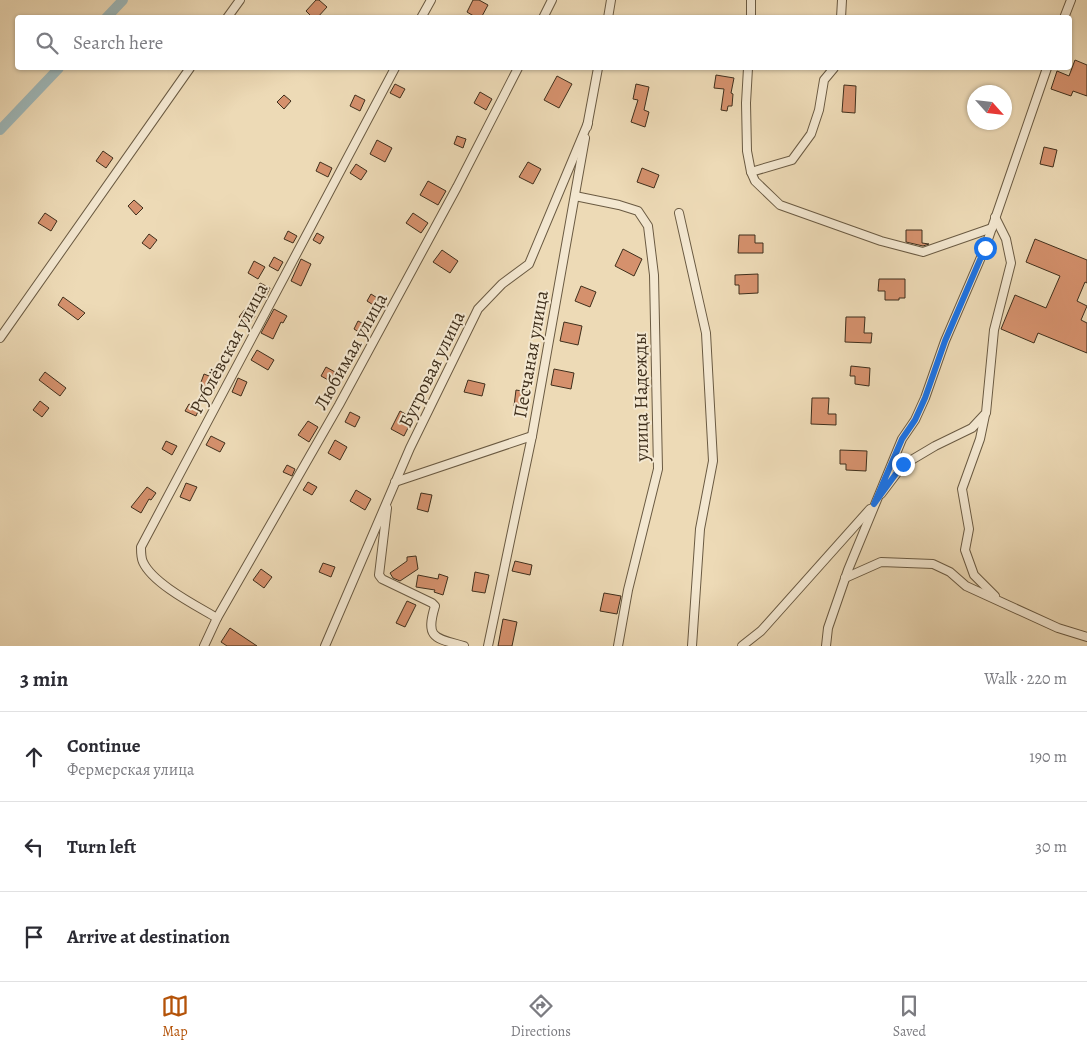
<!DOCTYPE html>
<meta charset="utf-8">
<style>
body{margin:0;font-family:Alegreya,serif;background:#f2f2f3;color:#2b2b33}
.compass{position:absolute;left:967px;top:85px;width:45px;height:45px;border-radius:50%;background:#fff;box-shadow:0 1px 4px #0004;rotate:117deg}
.stop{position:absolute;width:15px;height:15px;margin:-11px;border:4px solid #1a73e8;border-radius:50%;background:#fff}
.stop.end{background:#1a73e8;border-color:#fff;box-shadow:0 1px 5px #0008}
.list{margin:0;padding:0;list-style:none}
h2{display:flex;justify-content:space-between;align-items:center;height:65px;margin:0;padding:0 20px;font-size:21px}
h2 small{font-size:16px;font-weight:400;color:#7c7c81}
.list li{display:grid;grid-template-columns:32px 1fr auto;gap:15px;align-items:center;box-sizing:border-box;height:90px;padding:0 20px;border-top:1px solid #e1e1e2}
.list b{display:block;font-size:19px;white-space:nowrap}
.list p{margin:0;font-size:16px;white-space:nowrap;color:#7c7c81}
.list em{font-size:16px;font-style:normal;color:#7c7c81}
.icon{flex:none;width:28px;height:28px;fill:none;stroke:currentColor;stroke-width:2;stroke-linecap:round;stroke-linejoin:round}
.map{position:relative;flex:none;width:1087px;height:646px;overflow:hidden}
.search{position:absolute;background:#fff;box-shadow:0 1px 4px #0004;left:15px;right:15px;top:15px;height:55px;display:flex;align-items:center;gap:12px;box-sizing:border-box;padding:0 18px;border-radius:5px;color:#7c7c81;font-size:19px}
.sheet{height:335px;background:#fff}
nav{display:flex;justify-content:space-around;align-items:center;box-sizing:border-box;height:70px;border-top:1px solid #e1e1e2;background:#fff;font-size:14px;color:#7c7c81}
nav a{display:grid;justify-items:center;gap:2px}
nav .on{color:#b45309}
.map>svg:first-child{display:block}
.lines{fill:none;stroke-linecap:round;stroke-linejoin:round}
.canal{stroke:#9eb8ba;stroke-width:10}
.building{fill:#d5916d;stroke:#3f2f1c}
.street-casing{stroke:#6a5a42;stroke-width:10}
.street{stroke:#f3e7d0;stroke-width:8}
.route{stroke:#1a73e8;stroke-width:6}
.labels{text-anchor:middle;stroke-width:4;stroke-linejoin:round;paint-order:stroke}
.street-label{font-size:19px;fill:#3f2f1c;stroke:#f3e7d0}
</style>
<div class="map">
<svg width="1087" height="646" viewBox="0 0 1087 646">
<rect width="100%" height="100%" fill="#eddab6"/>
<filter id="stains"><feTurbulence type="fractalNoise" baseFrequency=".004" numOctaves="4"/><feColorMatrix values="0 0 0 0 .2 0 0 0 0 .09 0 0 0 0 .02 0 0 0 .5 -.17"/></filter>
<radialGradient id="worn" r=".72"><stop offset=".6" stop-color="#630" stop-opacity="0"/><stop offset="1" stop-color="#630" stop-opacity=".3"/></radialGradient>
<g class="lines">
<!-- canal -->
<g class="canal">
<polyline points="106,18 123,0"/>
<polyline points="0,130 59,68"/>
</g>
</g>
<!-- building -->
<g class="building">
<polygon points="316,0 319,0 327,7 317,18 313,18 306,11"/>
<polygon points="473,0 479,0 488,5 481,18 477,18 467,12"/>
<polygon points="1075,60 1087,65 1087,96 1073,91 1071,96 1051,89 1057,71 1069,76"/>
<polygon points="716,75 734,78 731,93 733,94 732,106 728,106 727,111 721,110 724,89 714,88"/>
<polygon points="557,76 572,84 559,108 544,100"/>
<polygon points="395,84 405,89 400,98 390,93"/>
<polygon points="636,84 649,87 644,110 649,112 645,127 631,122 638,100 633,99"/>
<polygon points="844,85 856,86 855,113 842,112"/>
<polygon points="480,92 492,99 486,110 474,103"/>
<polygon points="284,95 291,101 284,109 277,102"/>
<polygon points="355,95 365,100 360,111 350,106"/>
<polygon points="457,136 466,139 463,148 454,144"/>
<polygon points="377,140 392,148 385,162 370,154"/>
<polygon points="1044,147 1057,150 1053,167 1040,164"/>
<polygon points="103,151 113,158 106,168 96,161"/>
<polygon points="320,162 332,168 328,177 316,171"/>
<polygon points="528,162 541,169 533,184 519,177"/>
<polygon points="356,164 367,171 361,180 350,173"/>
<polygon points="642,168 659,175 654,188 637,182"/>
<polygon points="428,181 446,191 438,205 420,195"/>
<polygon points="134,200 143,208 136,215 128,206"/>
<polygon points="45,213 57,221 51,231 38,223"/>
<polygon points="413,213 428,223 421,233 406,223"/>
<polygon points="906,230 922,230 922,243 929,244 923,246 906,242"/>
<polygon points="288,231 297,236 293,243 284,239"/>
<polygon points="317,233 324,237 320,244 313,240"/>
<polygon points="149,234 157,240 150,249 142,243"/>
<polygon points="739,235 755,235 755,243 763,243 763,253 738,253"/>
<polygon points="1035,239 1087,260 1087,283 1085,282 1077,301 1087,306 1081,320 1087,323 1087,353 1038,333 1034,343 1001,329 1015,295 1046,308 1060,276 1026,262"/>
<polygon points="623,249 642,259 634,276 615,266"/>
<polygon points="442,250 458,261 450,273 433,262"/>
<polygon points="274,257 283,262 278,271 269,266"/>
<polygon points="301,259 311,264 301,286 291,281"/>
<polygon points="254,261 265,267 258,279 248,273"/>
<polygon points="758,274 758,293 739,294 739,285 735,285 735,275"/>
<polygon points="879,279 905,279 905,298 899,298 899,300 885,300 885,291 878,291"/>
<polygon points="260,283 270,288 265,298 255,293"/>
<polygon points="581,286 596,292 590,307 575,301"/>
<polygon points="371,294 382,301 378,308 367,301"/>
<polygon points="63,297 85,313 78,320 58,305"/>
<polygon points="245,309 255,316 249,324 239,317"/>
<polygon points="274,309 287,316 283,323 281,322 273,339 261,333"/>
<polygon points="846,317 865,317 864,333 872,333 871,343 845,342"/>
<polygon points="358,321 370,327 365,336 354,329"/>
<polygon points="564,322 582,326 578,345 560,341"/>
<polygon points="257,350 274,360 268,370 251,360"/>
<polygon points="851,366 870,368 869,386 855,384 855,376 850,376"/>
<polygon points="326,367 335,372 330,381 321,376"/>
<polygon points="554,369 574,373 571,389 551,385"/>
<polygon points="45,372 66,388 60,396 39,380"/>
<polygon points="204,374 219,380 214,391 200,385"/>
<polygon points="238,378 247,382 241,396 232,392"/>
<polygon points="468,380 485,384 482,396 464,392"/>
<polygon points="516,390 528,392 525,408 514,406"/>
<polygon points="812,398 829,398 828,414 836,414 836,425 811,424"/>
<polygon points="40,401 49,408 42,417 33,410"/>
<polygon points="189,404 199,409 196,416 185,411"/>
<polygon points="400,411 413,418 404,436 391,429"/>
<polygon points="350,412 360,417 355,427 345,422"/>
<polygon points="308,421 318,427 309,442 298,435"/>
<polygon points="211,436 225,443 220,452 206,445"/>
<polygon points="335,440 347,447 340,460 328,453"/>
<polygon points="166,441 177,446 172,455 162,449"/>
<polygon points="840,450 867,451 866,471 846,470 846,464 840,464"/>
<polygon points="287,465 295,469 292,476 283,472"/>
<polygon points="308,482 317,487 312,495 303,490"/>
<polygon points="186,483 197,487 190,501 180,497"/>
<polygon points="147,487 156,493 151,500 149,499 141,513 131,507"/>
<polygon points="356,490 371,499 365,510 350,501"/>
<polygon points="421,493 432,495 428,512 417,509"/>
<polygon points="416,556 418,569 400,581 393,578 390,573 407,561 407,557"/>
<polygon points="515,561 532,565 530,575 512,571"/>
<polygon points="323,563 335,567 331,577 319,572"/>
<polygon points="261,569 272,577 264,588 253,580"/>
<polygon points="475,572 489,575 485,593 472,591"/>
<polygon points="439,574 448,577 443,595 434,592 435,590 416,587 418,575 438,579"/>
<polygon points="604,593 621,596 617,614 600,611"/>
<polygon points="407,601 416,605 405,627 396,623"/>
<polygon points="503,619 517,622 512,646 498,646"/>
<polygon points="230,628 257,646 227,646 221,642"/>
</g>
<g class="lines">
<defs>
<g id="street">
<polyline points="227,18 240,0"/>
<polyline points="421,18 431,0"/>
<polyline points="543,18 552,0"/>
<polyline points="608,18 611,0"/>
<polyline points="751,18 751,0"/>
<polyline points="841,18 842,0"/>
<polyline points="1064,18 1071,0"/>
<polyline points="748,68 746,103 747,151 751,172 755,181 780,205 881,241 923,252 992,228"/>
<polyline points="587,127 598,68"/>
<polyline points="751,172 792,160 811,134 819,110 824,80 834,68"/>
<polyline points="575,196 619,205 638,211 648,226 654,275 658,469 628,590 618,646"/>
<polyline points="679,213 706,333 713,461 700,529 692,646"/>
<polyline points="0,338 190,68"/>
<polyline points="985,415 980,439 962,489 969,529 965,550 974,575 995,596"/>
<polyline points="395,482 532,436"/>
<polyline points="881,494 903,465 935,446 972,428 986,413 994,330 1011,263 1006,239 995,217"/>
<path d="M387 508 379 575 382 579 432 603 435 606C425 639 435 638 464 646"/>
<polyline points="845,578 881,562 933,564 950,572 966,586 1058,628 1087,637"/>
<path d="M217 618C197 606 153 584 143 562 141 558 141 552 141 547L395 68"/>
<polyline points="204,646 217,618 339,405 457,187 518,68"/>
<polyline points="325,646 410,448 478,309 502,284 529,264 588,123"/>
<polyline points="488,646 532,436 585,138"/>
<polyline points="742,646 761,631 870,509"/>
<polyline points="826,646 828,628 848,570 902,439 915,420 925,398 945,341 985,248 1047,68"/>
</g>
</defs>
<!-- street casing -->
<use href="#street" class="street-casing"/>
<!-- street -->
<use href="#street" class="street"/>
</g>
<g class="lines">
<!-- route -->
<polyline class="route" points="903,464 874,504 902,439 915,420 925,398 945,341 985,248"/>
</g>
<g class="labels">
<!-- street labels -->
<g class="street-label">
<text transform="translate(228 348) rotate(-62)" y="7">Рублёвская улица</text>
<text transform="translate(350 351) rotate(-61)" y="7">Любимая улица</text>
<text transform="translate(530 354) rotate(-80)" y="7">Песчаная улица</text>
<text transform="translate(431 369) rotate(-64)" y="7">Бугровая улица</text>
<text transform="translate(640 397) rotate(-91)" y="7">улица Надежды</text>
</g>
</g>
<rect width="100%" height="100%" filter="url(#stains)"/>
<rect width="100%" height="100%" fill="url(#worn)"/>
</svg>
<svg class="compass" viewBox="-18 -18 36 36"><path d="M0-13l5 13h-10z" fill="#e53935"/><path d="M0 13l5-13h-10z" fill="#7c7c81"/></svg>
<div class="stop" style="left:985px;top:248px"></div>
<div class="stop end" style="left:903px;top:464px"></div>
<div class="search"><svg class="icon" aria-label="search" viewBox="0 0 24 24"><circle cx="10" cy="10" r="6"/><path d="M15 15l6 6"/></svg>Search here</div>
</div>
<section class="sheet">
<h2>3 min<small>Walk · 220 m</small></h2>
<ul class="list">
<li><svg class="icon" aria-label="ahead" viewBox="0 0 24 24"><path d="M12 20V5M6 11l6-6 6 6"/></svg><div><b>Continue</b><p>Фермерская улица</p></div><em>190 m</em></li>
<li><svg class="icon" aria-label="left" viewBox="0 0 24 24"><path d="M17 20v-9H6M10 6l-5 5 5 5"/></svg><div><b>Turn left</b></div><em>30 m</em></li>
<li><svg class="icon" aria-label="arrive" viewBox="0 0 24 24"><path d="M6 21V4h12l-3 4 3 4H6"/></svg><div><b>Arrive at destination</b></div></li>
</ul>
</section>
<nav>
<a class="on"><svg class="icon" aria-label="map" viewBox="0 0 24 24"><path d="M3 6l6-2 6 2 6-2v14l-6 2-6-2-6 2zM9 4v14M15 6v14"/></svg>Map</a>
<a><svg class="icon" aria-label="directions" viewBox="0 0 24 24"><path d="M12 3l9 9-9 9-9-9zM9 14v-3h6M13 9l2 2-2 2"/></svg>Directions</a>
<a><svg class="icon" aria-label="saved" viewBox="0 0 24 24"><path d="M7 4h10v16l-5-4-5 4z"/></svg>Saved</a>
</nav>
